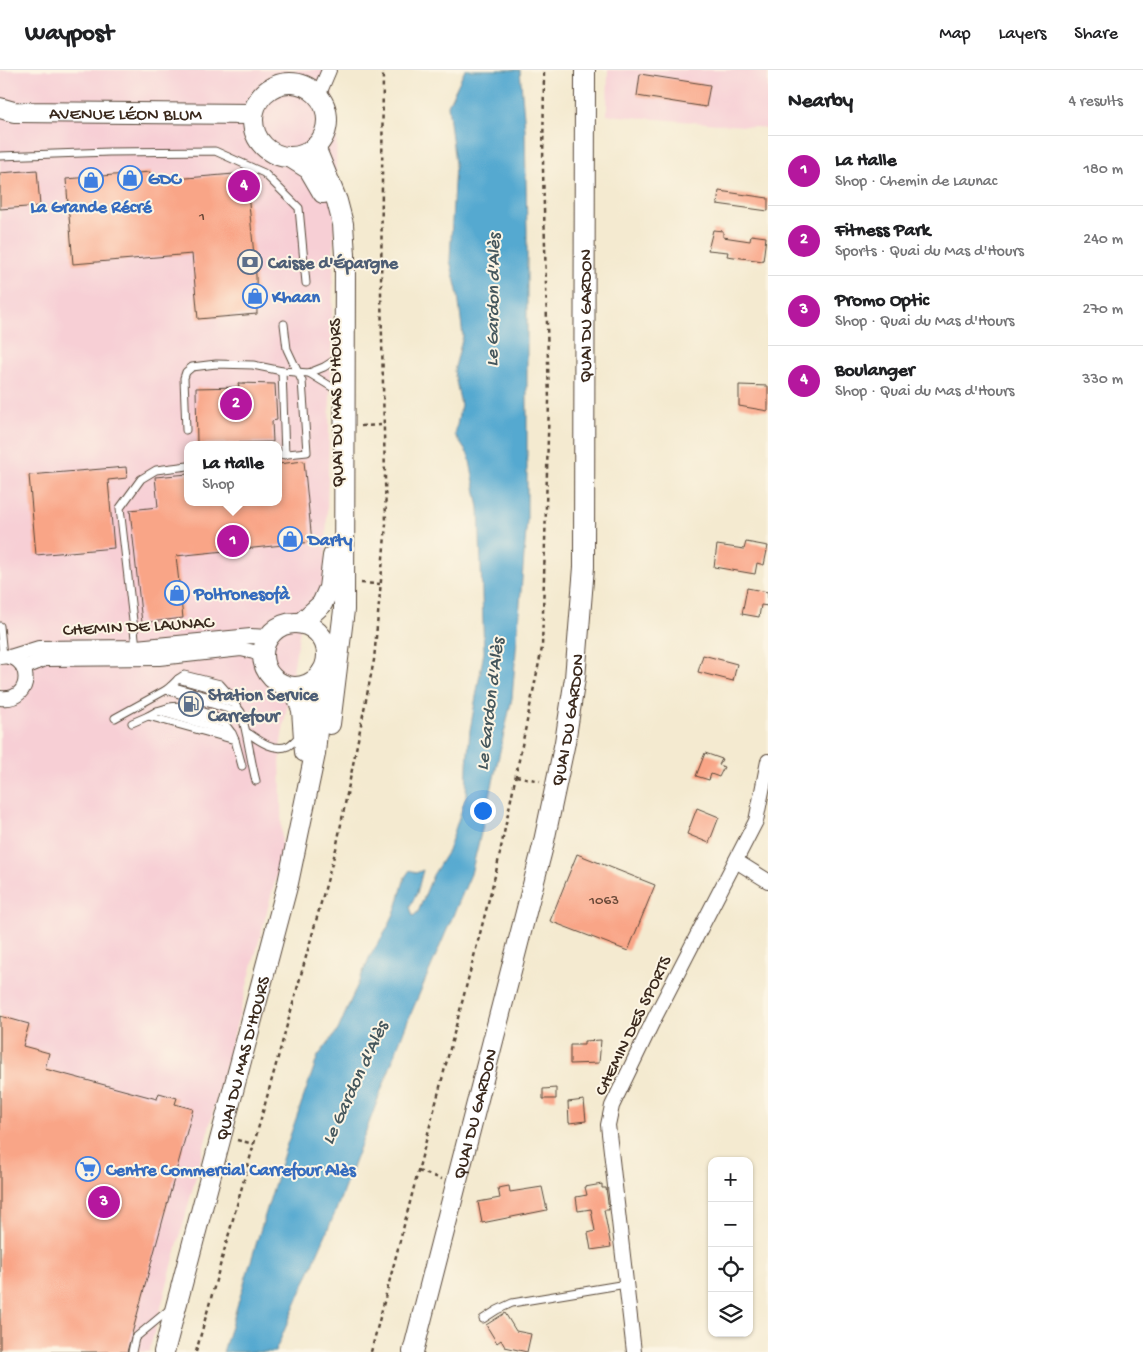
<!DOCTYPE html>
<meta charset="utf-8">
<style>
body{margin:0;font-family:"Gochi Hand",sans-serif;background:#f6f6f6;color:#202124}
.controls{position:absolute;right:15px;bottom:15px;display:grid;overflow:hidden;border-radius:10px;box-shadow:0 1px 4px #0004}
.controls button{width:45px;height:45px;display:grid;place-items:center;padding:0;border:0;border-bottom:1px solid #e0e0e0;background:#fff;color:#202124;font:25px sans-serif}
.you{position:absolute;left:482px;top:740px;width:18px;height:18px;margin:-12px;border:4px solid #fff;border-radius:50%;background:#1a73e8;box-shadow:0 0 0 8px #1a73e833}
.badge{display:grid;place-items:center;width:32px;height:32px;border-radius:50%;background:#b5179e;color:#fff;font-size:16px;font-weight:700}
.pin{position:absolute;translate:-50% -50%;border:2px solid #fff;box-shadow:0 1px 5px #0006}
.popup{position:absolute;left:184px;top:371px;width:98px;height:65px;box-sizing:border-box;display:grid;place-content:center;border-radius:10px;background:#fff;filter:drop-shadow(0 1px 4px #0005);font-size:16px;white-space:nowrap;color:#757577}
.popup b{font-size:19px;color:#202124}
.popup::after{content:'';position:absolute;left:50%;top:100%;margin-left:-10px;border:10px solid transparent;border-top-color:#fff}
.list{margin:0;padding:0;list-style:none}
h2{display:flex;justify-content:space-between;align-items:center;height:65px;margin:0;padding:0 20px;font-size:21px}
h2 small{font-size:16px;font-weight:400;color:#757577}
.list li{display:grid;grid-template-columns:32px 1fr auto;gap:15px;align-items:center;box-sizing:border-box;height:70px;padding:0 20px;border-top:1px solid #e0e0e0}
.list b{display:block;font-size:19px;white-space:nowrap}
.list p{margin:0;font-size:16px;white-space:nowrap;color:#757577}
.list em{font-size:16px;font-style:normal;color:#757577}
.icon{flex:none;width:28px;height:28px;fill:none;stroke:currentColor;stroke-width:2;stroke-linecap:round;stroke-linejoin:round}
.map{position:relative;flex:none;width:768px;height:1282px;overflow:hidden}
header{display:flex;align-items:center;gap:30px;box-sizing:border-box;height:70px;padding:0 25px;background:#fff;border-bottom:1px solid #e0e0e0}
header strong{font-size:24px}
nav{display:flex;gap:28px;margin-inline-start:auto;font-size:18px}
main{display:flex}
aside{flex:1;background:#fff}
.map>svg:first-child{display:block}
.built{fill:#f7cfd5;fill-rule:evenodd}
.water{fill:#54a9d0;stroke:#486a77}
.building{fill:#f9a587}
.lines{fill:none;stroke-linecap:round;stroke-linejoin:round}
.lane-casing{stroke:#574739;stroke-width:9}
.street-casing{stroke:#574739;stroke-width:16}
.secondary-casing{stroke:#574739;stroke-width:22}
.path{stroke:#574739;stroke-width:2.5;stroke-dasharray:4 4;stroke-linecap:butt}
.lane{stroke:#fff;stroke-width:7}
.street{stroke:#fff;stroke-width:14}
.secondary{stroke:#fff;stroke-width:20}
.labels{text-anchor:middle;stroke-width:4;stroke-linejoin:round;paint-order:stroke}
.number-label{font-size:15px;fill:#6a4938}
.street-label{font-size:18px;fill:#3b2a1e;stroke:#fcf5e5}
.shop-label{font-size:18px;font-weight:bold;fill:#366cbe;stroke:#fcf5e5;text-anchor:start}
.service-label{font-size:18px;font-weight:bold;fill:#4e5e75;stroke:#fcf5e5;text-anchor:start}
.water-label{font-size:19px;font-style:italic;fill:#44565c;stroke:#fcf5e5}
</style>
<header>
<strong>Waypost</strong>
<nav><a>Map</a><a>Layers</a><a>Share</a></nav>
</header>
<main>
<div class="map">
<svg width="768" height="1282" viewBox="0 0 768 1282">
<rect width="100%" height="100%" fill="#fcf5e5"/>
<filter id="ink" filterUnits="userSpaceOnUse"><feTurbulence type="fractalNoise" baseFrequency=".02" numOctaves="2"/><feDisplacementMap in="SourceGraphic" scale="10" xChannelSelector="R" yChannelSelector="G"/><feConvolveMatrix kernelMatrix="1 2 1 2 8 2 1 2 1" color-interpolation-filters="sRGB"/></filter>
<filter id="wash" filterUnits="userSpaceOnUse"><feTurbulence type="fractalNoise" baseFrequency=".0096" numOctaves="4" result="noise"/><feDisplacementMap in="SourceGraphic" scale="20" xChannelSelector="R" yChannelSelector="G"/><feGaussianBlur stdDeviation="1.12" result="paint"/><feColorMatrix in="noise" values="0 0 0 0 0 0 0 0 0 0 0 0 0 0 0 0 0 1.4 0 .05"/><feComposite in="paint" operator="in"/></filter>
<g filter="url(#wash)">
<rect width="100%" height="100%" fill="#f4ead0"/>
<!-- built -->
<g class="built">
<path d="M0 0H330L337 64 325 518 301 553 280 678 282 785 149 1282H0ZM188 375H278V432H188Z"/>
<polygon points="608,0 768,0 768,58 607,45"/>
</g>
<!-- water -->
<polygon class="water" points="465,0 520,0 525,59 527,161 527,450 512,628 488,734 471,804 406,955 335,1143 275,1282 223,1282 285,1080 318,986 338,960 370,886 387,859 396,839 405,807 410,800 416,803 423,800 417,823 410,837 413,846 418,842 433,805 448,781 466,726 467,695 470,660 484,582 479,438 469,386 455,365 461,335 454,301 463,266 458,225 450,190 455,94 448,35"/>
<g id="blocks">
<!-- building -->
<g class="building">
<polygon points="640,4 710,15 706,37 637,26"/>
<polygon points="37,100 40,136 0,139 0,103"/>
<polygon points="150,102 151,111 246,103 256,206 257,244 198,249 192,184 73,194 66,109"/>
<polygon points="719,121 768,128 768,141 717,134"/>
<polygon points="713,160 723,161 723,167 750,171 751,165 766,167 763,191 727,186 728,182 708,180"/>
<polygon points="238,313 275,314 277,350 272,351 273,372 197,374 196,318 239,317"/>
<polygon points="739,315 768,316 768,341 739,336"/>
<polygon points="304,391 312,472 176,486 183,548 142,553 130,440 158,437 155,407 188,404 188,432 278,432 278,394"/>
<polygon points="126,397 127,408 108,410 114,478 36,485 29,405"/>
<polygon points="746,472 768,476 764,495 757,493 755,504 714,497 717,475 744,479"/>
<polygon points="747,518 768,522 768,536 761,535 759,547 742,544"/>
<polygon points="703,585 737,594 733,611 698,602"/>
<polygon points="705,683 722,689 719,695 724,697 719,707 711,704 709,710 696,706"/>
<polygon points="697,738 719,747 709,773 687,764"/>
<polygon points="577,784 655,815 628,881 550,851"/>
<polygon points="0,946 29,954 23,976 49,983 45,999 157,1029 159,1023 177,1028 175,1034 193,1039 127,1282 0,1282"/>
<polygon points="601,970 599,993 570,994 570,975 584,975 584,971"/>
<polygon points="556,1018 556,1029 543,1029 543,1019"/>
<polygon points="584,1030 586,1051 569,1053 568,1032"/>
<polygon points="602,1114 602,1118 606,1118 609,1140 604,1140 611,1177 591,1180 588,1163 595,1161 591,1139 578,1141 576,1127 587,1125 585,1117"/>
<polygon points="509,1116 510,1122 542,1117 547,1140 482,1153 478,1132 500,1128 498,1118"/>
<polygon points="505,1243 516,1261 531,1264 527,1282 505,1277 501,1270 497,1273 486,1255"/>
</g>
</g>
</g>
<g filter="url(#ink)">
<use href="#blocks" fill-opacity="0" stroke="#574739" stroke-width="1"/>
<g class="lines">
<defs>
<g id="lane">
<polyline points="0,86 109,82 215,81 264,103 299,138 306,213"/>
<polyline points="282,301 285,385"/>
<polyline points="309,303 335,319"/>
<polyline points="186,360 184,308 186,302 192,297 216,294 253,295 282,301 309,303 324,297 335,290"/>
<polyline points="278,385 307,382 302,311 287,279 284,254"/>
<polyline points="0,556 3,586"/>
<polyline points="136,577 120,438 141,409 156,400 188,396"/>
<polyline points="178,609 184,605 220,614 228,623"/>
<polyline points="171,616 178,609 229,623 235,634"/>
<polyline points="166,620 171,616 235,634 241,642"/>
<path d="M170 637C186 634 214 643 225 654"/>
<polyline points="157,641 167,638 225,654 231,662"/>
<polyline points="148,646 157,641 232,663 235,670"/>
<path d="M115 648 166 620 241 643C248 665 250 688 256 711"/>
<polyline points="132,653 148,646 235,670 242,696"/>
<path d="M248 663C258 670 274 682 288 676 292 674 296 669 300 666"/>
<polyline points="483,1249 497,1240 512,1233 626,1214"/>
<polyline points="132,1282 135,1268 170,1239"/>
</g>
<g id="street">
<polyline points="318,26 329,0"/>
<path d="M0 587C33 581 35 633 0 628"/>
<polyline points="10,587 39,578 136,577 251,566 268,567"/>
<polyline points="23,598 45,589 159,588 241,579 254,582 263,586"/>
<polyline points="736,791 768,811"/>
<polyline points="634,1282 608,1055 612,1036 654,949 756,751 768,691"/>
</g>
<g id="secondary">
<circle cx="290" cy="50" r="37"/>
<path id="s1" d="M0 38 14 42 253 44"/>
<polyline points="315,77 337,131 343,154 345,185 344,540 330,654"/>
<polyline points="290,87 309,99 323,123"/>
<polyline points="301,553 322,534 329,518 333,486"/>
<circle cx="295" cy="585" r="32"/>
<polyline points="294,617 302,640 305,682"/>
<path id="s2" d="M164 1282 288 813 315 684 322 602"/>
<path id="s3" d="M413 1282 543 776 565 672 575 608 584 497 585 0"/>
</g>
</defs>
<!-- lane casing -->
<use href="#lane" class="lane-casing"/>
<!-- street casing -->
<use href="#street" class="street-casing"/>
<!-- secondary casing -->
<use href="#secondary" class="secondary-casing"/>
<!-- path -->
<g class="path">
<polyline points="361,356 383,355"/>
<polyline points="361,513 380,514"/>
<polyline points="516,706 540,711"/>
<polyline points="237,1070 254,1074"/>
<polyline points="418,1101 442,1109"/>
<polyline points="196,1282 336,779 374,590 386,454 381,223 383,0"/>
<polyline points="371,1282 496,802 542,578 549,331 543,99 544,0"/>
</g>
<!-- lane -->
<use href="#lane" class="lane"/>
<!-- street -->
<use href="#street" class="street"/>
<!-- secondary -->
<use href="#secondary" class="secondary"/>
</g>
</g>
<!-- icons -->
<defs>
<symbol id="shop-ring" viewBox="-11 -11 22 22"><circle r="9.5" fill="#fcf5e5" stroke="#3f7fe0" stroke-width="1.5"/><path d="M-5-2.5h2.3a2.7 3.5 0 0 1 5.4 0H5L5.5 6h-11ZM-1.5-2.5h3a1.5 2.3 0 0 0-3 0Z" fill="#3f7fe0"/></symbol>
<symbol id="bank-ring" viewBox="-11 -11 22 22"><circle r="9.5" fill="#fcf5e5" stroke="#5c6f8a" stroke-width="1.5"/><path d="M-6-4H6V4H-6ZM0-2.3a2.3 2.3 0 1 0 0 4.6a2.3 2.3 0 1 0 0-4.6Z" fill="#5c6f8a"/></symbol>
<symbol id="fuel-ring" viewBox="-11 -11 22 22"><circle r="9.5" fill="#fcf5e5" stroke="#5c6f8a" stroke-width="1.5"/><path d="M-5.5-6h7V0h2V4h1.3V-2.5L3-4.5l.8-.8L6-3V5H2.5V1h-1V6h-7ZM-4.2-4.7v3.2H.2V-4.7Z" fill="#5c6f8a"/></symbol>
<symbol id="supermarket-ring" viewBox="-11 -11 22 22"><circle r="9.5" fill="#fcf5e5" stroke="#3f7fe0" stroke-width="1.5"/><path d="M-6-5.5h2.5l.6 2H6L4.5 2H-2.5L-4.4-4H-6ZM-1.5 3.2a1.3 1.3 0 1 0 .1 0ZM3 3.2a1.3 1.3 0 1 0 .1 0Z" fill="#3f7fe0"/></symbol>
</defs>
<g fill-rule="evenodd">
<use href="#shop-ring" x="116" y="94" width="28" height="28"/>
<use href="#shop-ring" x="77" y="96" width="28" height="28"/>
<use href="#bank-ring" x="236" y="178" width="28" height="28"/>
<use href="#shop-ring" x="241" y="212" width="28" height="28"/>
<use href="#shop-ring" x="276" y="455" width="28" height="28"/>
<use href="#shop-ring" x="163" y="509" width="28" height="28"/>
<use href="#fuel-ring" x="177" y="620" width="28" height="28"/>
<use href="#supermarket-ring" x="74" y="1085" width="28" height="28"/>
</g>
<g class="labels">
<!-- number labels -->
<g class="number-label">
<text x="202" y="150">1</text>
<text x="604" y="834">1063</text>
</g>
<!-- street labels -->
<g class="street-label">
<text dy="6" stroke="none"><textPath href="#s1" startOffset="126">AVENUE LÉON BLUM</textPath></text>
<text dy="6" stroke="none"><textPath href="#s3" startOffset="1056">QUAI DU GARDON</textPath></text>
<text transform="translate(335 333) rotate(-91)" y="6">QUAI DU MAS D'HOURS</text>
<text transform="translate(138 555) rotate(-3)" y="6">CHEMIN DE LAUNAC</text>
<text dy="6" stroke="none"><textPath href="#s3" startOffset="651">QUAI DU GARDON</textPath></text>
<text transform="translate(632 955) rotate(-64)" y="6">CHEMIN DES SPORTS</text>
<text dy="6" stroke="none"><textPath href="#s2" startOffset="304">QUAI DU MAS D'HOURS</textPath></text>
<text dy="6" stroke="none"><textPath href="#s3" startOffset="246">QUAI DU GARDON</textPath></text>
</g>
<!-- shop labels -->
<g class="shop-label">
<text x="148" y="114">GDC</text>
<text x="91" y="142" text-anchor="middle">La Grande Récré</text>
<text x="272" y="232">Khaan</text>
<text x="308" y="475">Darty</text>
<text x="194" y="529">Poltronesofà</text>
<text x="106" y="1105">Centre Commercial Carrefour Alès</text>
</g>
<!-- service labels -->
<g class="service-label">
<text x="268" y="198">Caisse d'Épargne</text>
<text x="208" y="630">Station Service<tspan x="208" dy="21">Carrefour</tspan></text>
</g>
<!-- water labels -->
<g class="water-label">
<text transform="translate(491 230) rotate(-89)" y="7">Le Gardon d'Alès</text>
<text transform="translate(488 634) rotate(-83)" y="7">Le Gardon d'Alès</text>
<text transform="translate(353 1012) rotate(-65)" y="7">Le Gardon d'Alès</text>
</g>
</g>
</svg>
<div class="controls">
<button>+</button>
<button>−</button>
<button><svg class="icon" aria-label="locate" viewBox="0 0 24 24"><circle cx="12" cy="12" r="6"/><path d="M12 2v4M12 18v4M2 12h4M18 12h4"/></svg></button>
<button><svg class="icon" aria-label="layers" viewBox="0 0 24 24"><path d="M12 4l9 5-9 5-9-5zM3 14l9 5 9-5"/></svg></button>
</div>
<div class="you"></div>
<div class="pin badge" style="left:233px;top:471px">1</div>
<div class="popup"><b>La Halle</b>Shop</div>
<div class="pin badge" style="left:236px;top:334px">2</div>
<div class="pin badge" style="left:104px;top:1132px">3</div>
<div class="pin badge" style="left:244px;top:116px">4</div>
</div>
<aside>
<h2>Nearby<small>4 results</small></h2>
<ul class="list">
<li><span class="badge">1</span><div><b>La Halle</b><p>Shop · Chemin de Launac</p></div><em>180 m</em></li>
<li><span class="badge">2</span><div><b>Fitness Park</b><p>Sports · Quai du Mas d'Hours</p></div><em>240 m</em></li>
<li><span class="badge">3</span><div><b>Promo Optic</b><p>Shop · Quai du Mas d'Hours</p></div><em>270 m</em></li>
<li><span class="badge">4</span><div><b>Boulanger</b><p>Shop · Quai du Mas d'Hours</p></div><em>330 m</em></li>
</ul>
</aside>
</main>
